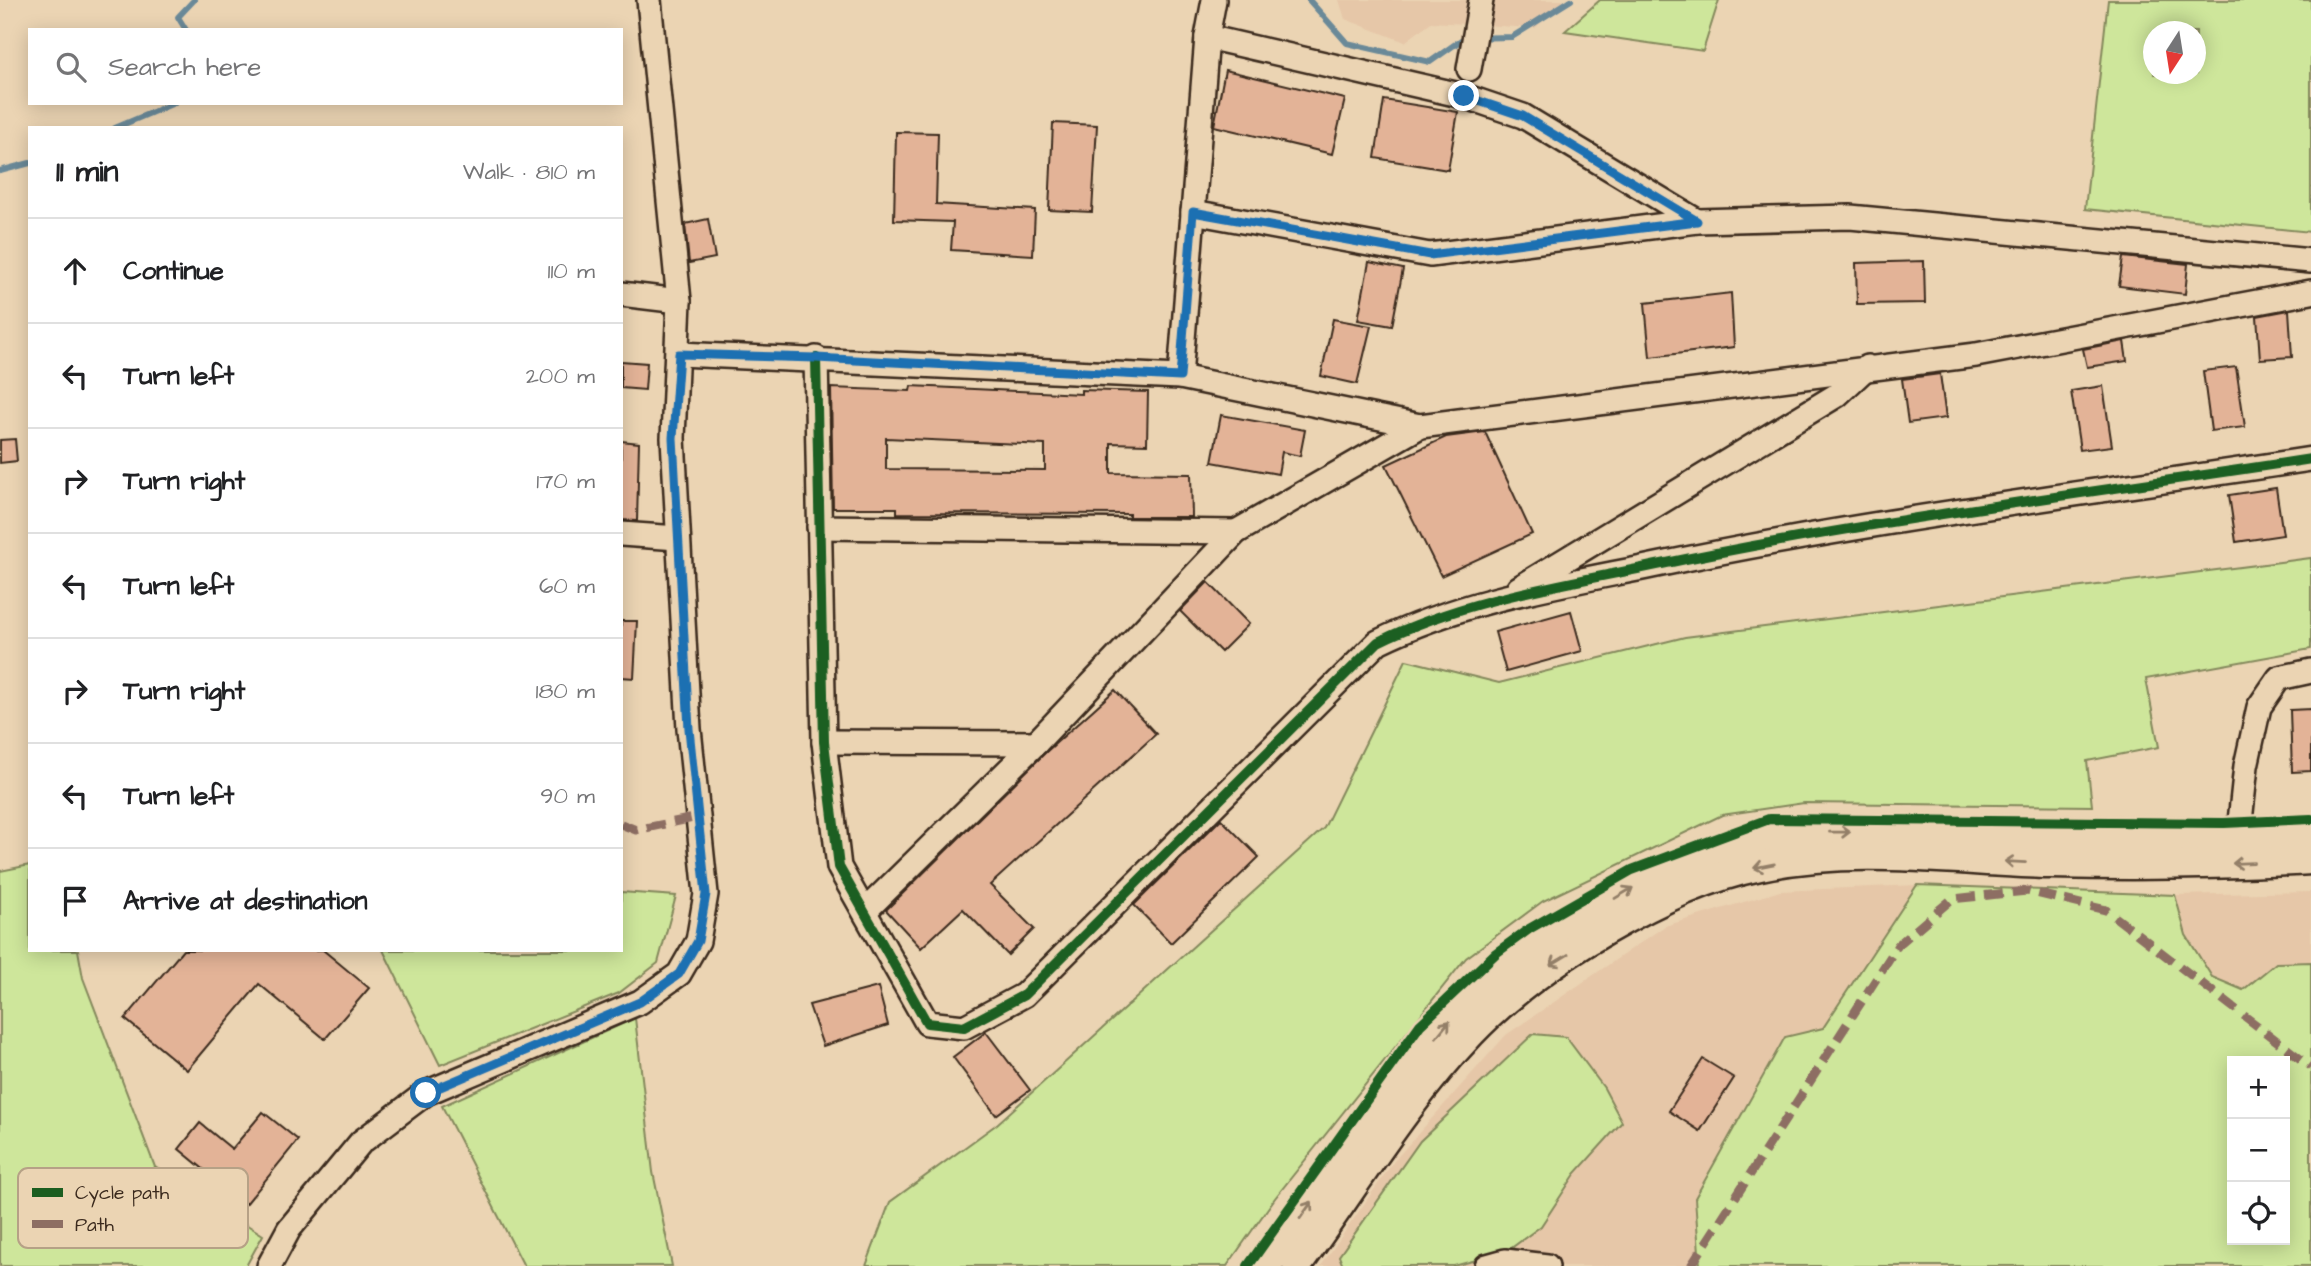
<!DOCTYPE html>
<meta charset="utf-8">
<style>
body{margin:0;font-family:"Architects Daughter",sans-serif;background:#f2f2f2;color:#202124}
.controls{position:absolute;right:21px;bottom:21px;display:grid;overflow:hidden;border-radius:0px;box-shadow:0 4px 18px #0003}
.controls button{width:63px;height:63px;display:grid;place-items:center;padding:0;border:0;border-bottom:2px solid #e0e0e0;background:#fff;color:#202124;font:35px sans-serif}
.compass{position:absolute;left:2143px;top:21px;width:63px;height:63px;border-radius:50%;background:#fff;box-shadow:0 4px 18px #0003;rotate:192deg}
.stop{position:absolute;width:21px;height:21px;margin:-16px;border:5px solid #1f6fb2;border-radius:50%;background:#fff}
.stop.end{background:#1f6fb2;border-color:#fff;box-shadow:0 2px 7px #0008}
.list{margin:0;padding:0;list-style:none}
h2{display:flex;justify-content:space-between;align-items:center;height:91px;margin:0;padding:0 28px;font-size:30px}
h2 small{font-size:23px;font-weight:400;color:#757577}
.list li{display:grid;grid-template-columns:46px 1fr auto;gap:21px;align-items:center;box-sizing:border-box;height:105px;padding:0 28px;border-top:2px solid #e0e0e0}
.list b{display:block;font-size:26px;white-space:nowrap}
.list em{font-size:23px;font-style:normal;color:#757577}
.icon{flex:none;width:38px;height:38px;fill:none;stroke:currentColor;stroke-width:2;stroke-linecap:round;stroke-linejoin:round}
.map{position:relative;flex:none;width:2311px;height:1266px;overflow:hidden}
.search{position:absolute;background:#fff;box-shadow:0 4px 18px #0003;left:28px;top:28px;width:595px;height:77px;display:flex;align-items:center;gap:18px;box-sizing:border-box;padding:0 24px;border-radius:0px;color:#757577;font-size:26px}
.panel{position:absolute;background:#fff;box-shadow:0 4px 18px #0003;left:28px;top:126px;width:595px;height:826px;border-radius:0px}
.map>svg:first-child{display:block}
.built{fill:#e6c7a8;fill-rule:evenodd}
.green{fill:#cee69b;stroke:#84885c;stroke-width:2;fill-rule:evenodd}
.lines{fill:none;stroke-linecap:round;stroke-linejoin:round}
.stream{stroke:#6a8998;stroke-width:6}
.building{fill:#e3b397;stroke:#3b2a1e;stroke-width:2;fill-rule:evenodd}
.minor-casing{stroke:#3b2a1e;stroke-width:28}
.major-casing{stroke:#3b2a1e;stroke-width:33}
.minor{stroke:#ebd4b3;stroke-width:23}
.major{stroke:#ebd4b3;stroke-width:28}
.quiet{stroke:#8d6e63;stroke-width:9;stroke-dasharray:18 9;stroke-linecap:butt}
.cycleway-casing{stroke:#ebd4b3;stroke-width:15}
.cycleway{stroke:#1b5e20;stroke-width:10}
.oneway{stroke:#937f68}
.route{stroke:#1f6fb2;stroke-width:9}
.key{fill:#ebd4b3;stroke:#b6a186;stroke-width:2}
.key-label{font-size:19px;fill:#3b2a1e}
</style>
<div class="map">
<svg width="2311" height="1266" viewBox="0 0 2311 1266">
<rect width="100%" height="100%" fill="#ebd4b3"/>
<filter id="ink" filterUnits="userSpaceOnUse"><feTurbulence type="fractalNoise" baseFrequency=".0143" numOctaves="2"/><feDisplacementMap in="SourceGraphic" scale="14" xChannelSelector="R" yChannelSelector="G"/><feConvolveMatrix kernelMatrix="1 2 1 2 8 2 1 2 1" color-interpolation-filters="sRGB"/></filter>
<g filter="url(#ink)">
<!-- built -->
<g class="built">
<polygon points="1339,0 1567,0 1535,28 1431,22 1405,42 1345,19"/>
<path d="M1917 885 2175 895 2311 892V1266H1321L1394 1161 1506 1035 1665 926 1780 891ZM2232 1061H2285V1240H2232Z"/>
</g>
<!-- green -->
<g class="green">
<polygon points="1600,0 1719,0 1703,51 1565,31"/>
<path d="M2108 0H2311V232L2085 209ZM2154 32H2196V74H2154Z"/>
<polygon points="2311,558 2311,649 2146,679 2159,747 2087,761 2092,806 1804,803 1722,815 1543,901 1466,958 1275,1198 1227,1266 866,1266 890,1202 997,1124 1324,828 1406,660 1499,683 1685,637"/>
<polygon points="30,865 30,950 78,950 83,978 155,1167 263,1235 246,1266 0,1266 0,871"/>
<path d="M1917 885 2175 895 2186 935 2212 977 2243 990 2276 963 2311 962V1266H1700L1695 1198 1785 1037 1823 1028ZM2285 1061V1240H2232V1061Z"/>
<polygon points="621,892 676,896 658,963 619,993 440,1065 383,950 621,950"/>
<polygon points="635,1018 653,1172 672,1266 524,1266 442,1106"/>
<polygon points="1533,1034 1566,1037 1604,1088 1622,1122 1575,1174 1541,1226 1506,1252 1454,1266 1343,1266 1339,1256 1420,1141"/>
</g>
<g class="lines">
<!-- stream -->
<g class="stream">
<polyline points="1309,0 1347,43 1430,62 1464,38 1512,37 1571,0"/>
<polyline points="186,30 178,17 194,0"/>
<polyline points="115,128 174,103"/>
<polyline points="0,171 30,163"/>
</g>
</g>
<!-- building -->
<g class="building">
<polygon points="1225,70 1345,99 1332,154 1214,126"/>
<polygon points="1384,100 1458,112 1448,170 1375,158"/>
<polygon points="1053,123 1097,125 1092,212 1049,210"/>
<polygon points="896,132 938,133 936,204 1035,210 1033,255 951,250 953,222 894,220"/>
<polygon points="708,219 715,258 689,263 685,224"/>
<polygon points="2123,257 2188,264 2185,294 2119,286"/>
<polygon points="1924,261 1925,303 1857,304 1856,263"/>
<polygon points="1369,262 1403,269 1392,326 1358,320"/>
<polygon points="1731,293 1734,347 1650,357 1645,303"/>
<polygon points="2289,310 2292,357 2260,359 2257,316"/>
<polygon points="1333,319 1371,326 1357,384 1321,376"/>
<polygon points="2124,341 2127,361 2087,367 2083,349"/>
<polygon points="621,361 647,363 645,390 621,388"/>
<polygon points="2236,367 2245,427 2211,431 2203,371"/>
<polygon points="1940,374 1946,418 1908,423 1902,379"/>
<path d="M911 386 1081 394V390L1148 392 1147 444 1111 443V473L1191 474 1192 517H1129V514L897 513V508H833L831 388 910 391ZM886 438 1045 445V470L886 469Z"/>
<polygon points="2103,386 2112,446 2080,450 2071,391"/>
<polygon points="1221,415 1305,430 1300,456 1282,452 1278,474 1212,462"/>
<polygon points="1485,432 1532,534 1441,576 1386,465 1446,437"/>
<polygon points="15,439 17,461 0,463 0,440"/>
<polygon points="621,441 639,443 637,521 621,520"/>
<polygon points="2276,488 2283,535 2236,542 2229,495"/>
<polygon points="1208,582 1249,624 1221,652 1180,611"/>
<polygon points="1571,611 1582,651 1506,672 1495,632"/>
<polygon points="621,621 637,621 634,678 621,677"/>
<polygon points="1115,690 1156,734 990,885 1034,929 1008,955 963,909 921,948 886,910 1046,752"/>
<polygon points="2311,709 2311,771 2292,772 2290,710"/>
<polygon points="1221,819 1259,857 1171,943 1134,905"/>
<polygon points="183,950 323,950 369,988 325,1039 259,984 187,1070 125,1019"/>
<polygon points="878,987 888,1025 823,1046 809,1005"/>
<polygon points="986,1032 1030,1090 996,1115 953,1057"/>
<polygon points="1703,1059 1734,1078 1700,1131 1669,1111"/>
<polygon points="263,1112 298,1140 246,1204 179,1149 200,1123 232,1149"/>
</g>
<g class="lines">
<defs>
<g id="minor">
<polyline points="1207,37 1464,96 1523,116 1697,221"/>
<polyline points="1469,69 1481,0"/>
<polyline points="1193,212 1430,255 1697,221 1850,217 2311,261"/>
<polyline points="621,294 679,301"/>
<polyline points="679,354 1180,377 1420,426 1976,355 2311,292"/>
<path d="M816 358 824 742 839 867 927 1023 964 1027 1024 995 1378 642C1463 600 1559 585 1652 566 1870 520 2091 493 2311 459"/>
<polyline points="1180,377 1207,37 1214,0"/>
<polyline points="819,527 1236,532"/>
<polyline points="621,534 678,538"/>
<polyline points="1519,588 1837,395 1867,367"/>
<polyline points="824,742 1036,743"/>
<polyline points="2238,840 2246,766 2259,707 2279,678 2311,671"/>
<polyline points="866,910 1036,743 1236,532 1420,426"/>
<polyline points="269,1266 289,1229 361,1142 426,1093 640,1002 679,974 698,941 706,894 689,729 673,438 679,301 649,0"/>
<polyline points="1487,1266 1505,1261 1547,1266"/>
</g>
<g id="major">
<path d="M1267 1266C1315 1199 1360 1132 1411 1068 1425 1051 1439 1031 1454 1016 1527 941 1651 865 1753 842 1849 821 1950 835 2047 839 2135 843 2224 840 2311 836"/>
<path d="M1297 1266C1354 1188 1404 1104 1471 1033 1536 964 1666 885 1760 866 1855 846 1954 861 2050 864 2137 866 2224 865 2311 860"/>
</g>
</defs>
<!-- minor casing -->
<use href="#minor" class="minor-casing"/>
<!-- major casing -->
<use href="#major" class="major-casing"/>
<!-- minor -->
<use href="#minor" class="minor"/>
<!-- major -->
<use href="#major" class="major"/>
<!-- quiet -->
<g class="quiet">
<polyline points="621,824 636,830 698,817"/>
<polyline points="1691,1266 1898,945 1952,899 2027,891 2106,910 2311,1067"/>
</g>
<defs>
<g id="cycleway">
<path d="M816 358 824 742 839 867 927 1023 964 1027 1024 995 1378 642C1463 600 1559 585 1652 566 1870 520 2091 493 2311 459"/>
<polyline points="1248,1266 1420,1025 1496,953 1529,929 1632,870 1769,819 2224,823 2311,819"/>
</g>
</defs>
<!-- cycleway casing -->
<use href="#cycleway" class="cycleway-casing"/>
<!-- cycleway -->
<use href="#cycleway" class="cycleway"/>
</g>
<!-- one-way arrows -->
<defs><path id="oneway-shaft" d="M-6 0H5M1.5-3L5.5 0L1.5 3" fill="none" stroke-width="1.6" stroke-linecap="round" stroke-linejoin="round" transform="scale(1.75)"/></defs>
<g class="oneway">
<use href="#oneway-shaft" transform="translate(1840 832) rotate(-1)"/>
<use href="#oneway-shaft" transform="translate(2015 862) rotate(-177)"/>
<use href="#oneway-shaft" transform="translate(2243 863) rotate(178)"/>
<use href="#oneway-shaft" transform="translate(1764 866) rotate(169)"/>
<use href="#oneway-shaft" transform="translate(1624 893) rotate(-31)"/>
<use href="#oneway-shaft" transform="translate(1559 960) rotate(149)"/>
<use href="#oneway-shaft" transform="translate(1443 1029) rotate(-51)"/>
<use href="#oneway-shaft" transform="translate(1306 1210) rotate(-55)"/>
</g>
</g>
<g class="lines" filter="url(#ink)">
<!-- route -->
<polyline class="route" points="426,1093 640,1002 679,974 698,941 706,894 689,729 673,438 679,354 816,358 1180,377 1193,212 1430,255 1697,221 1523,116 1464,96"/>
</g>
<!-- legend -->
<rect x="18" y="1168" width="230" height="80" rx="10" class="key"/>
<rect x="32" y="1188" width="31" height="9" fill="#1b5e20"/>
<rect x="32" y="1220" width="31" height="8" fill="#8d6e63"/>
<g class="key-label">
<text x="75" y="1199">Cycle path</text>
<text x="75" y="1231">Path</text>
</g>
</svg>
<div class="controls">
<button>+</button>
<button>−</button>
<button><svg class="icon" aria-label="locate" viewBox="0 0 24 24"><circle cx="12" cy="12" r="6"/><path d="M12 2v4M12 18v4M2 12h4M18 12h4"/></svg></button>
</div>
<svg class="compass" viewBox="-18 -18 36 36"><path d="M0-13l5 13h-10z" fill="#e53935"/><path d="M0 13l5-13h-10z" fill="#757577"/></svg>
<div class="stop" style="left:426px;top:1093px"></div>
<div class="stop end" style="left:1464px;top:96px"></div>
<div class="search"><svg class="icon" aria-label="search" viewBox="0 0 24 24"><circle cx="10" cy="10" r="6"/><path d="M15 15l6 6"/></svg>Search here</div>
<section class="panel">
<h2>11 min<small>Walk · 810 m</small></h2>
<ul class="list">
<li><svg class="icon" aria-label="ahead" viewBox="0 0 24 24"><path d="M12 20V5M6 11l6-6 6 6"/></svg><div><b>Continue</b></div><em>110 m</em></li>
<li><svg class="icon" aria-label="left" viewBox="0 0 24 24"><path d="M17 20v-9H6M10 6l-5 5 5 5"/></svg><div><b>Turn left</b></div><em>200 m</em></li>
<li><svg class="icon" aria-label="right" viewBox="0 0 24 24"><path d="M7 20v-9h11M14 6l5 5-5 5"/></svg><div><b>Turn right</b></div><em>170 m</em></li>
<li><svg class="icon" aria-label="left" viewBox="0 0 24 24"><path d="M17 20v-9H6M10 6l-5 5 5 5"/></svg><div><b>Turn left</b></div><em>60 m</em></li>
<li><svg class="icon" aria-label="right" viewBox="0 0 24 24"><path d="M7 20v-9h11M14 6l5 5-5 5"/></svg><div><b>Turn right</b></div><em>180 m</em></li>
<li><svg class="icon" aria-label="left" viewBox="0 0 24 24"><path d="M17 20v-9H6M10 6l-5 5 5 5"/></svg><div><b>Turn left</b></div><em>90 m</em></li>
<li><svg class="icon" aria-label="arrive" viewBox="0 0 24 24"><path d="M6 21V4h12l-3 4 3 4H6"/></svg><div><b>Arrive at destination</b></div></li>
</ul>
</section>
</div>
